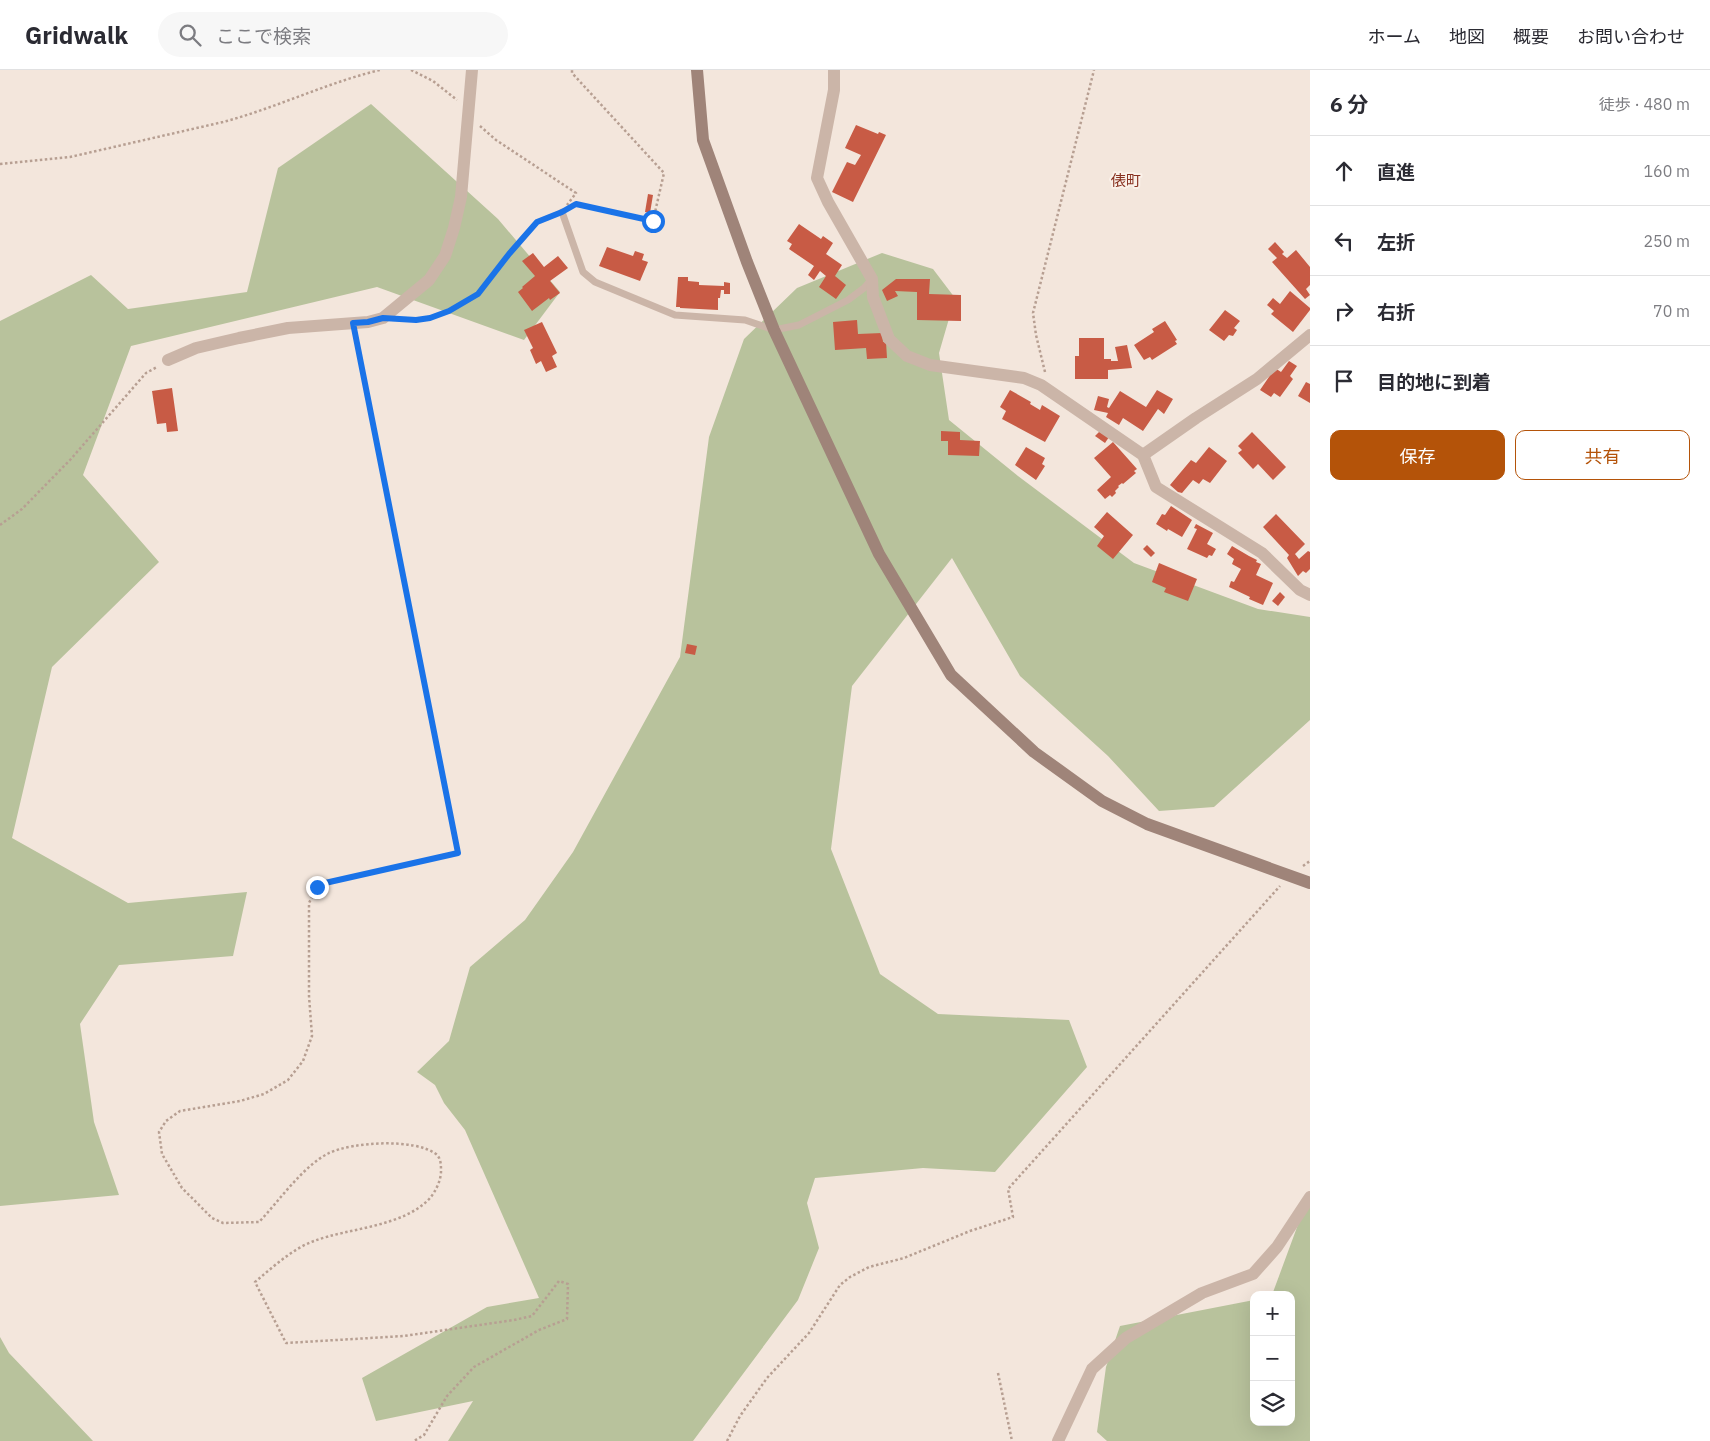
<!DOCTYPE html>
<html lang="ja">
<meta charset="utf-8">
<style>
body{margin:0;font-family:"IBM Plex Sans","Noto Sans JP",sans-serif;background:#f7f7f7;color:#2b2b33}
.controls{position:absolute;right:15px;bottom:15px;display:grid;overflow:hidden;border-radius:10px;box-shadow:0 5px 20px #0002}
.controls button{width:45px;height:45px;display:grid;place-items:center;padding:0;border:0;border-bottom:1px solid #e1e1e2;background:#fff;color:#2b2b33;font:25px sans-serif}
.stop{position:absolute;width:15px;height:15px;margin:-11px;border:4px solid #1a73e8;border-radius:50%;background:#fff}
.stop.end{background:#1a73e8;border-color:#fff;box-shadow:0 1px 5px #0008}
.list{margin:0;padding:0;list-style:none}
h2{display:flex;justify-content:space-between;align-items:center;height:65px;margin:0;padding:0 20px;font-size:21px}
h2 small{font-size:16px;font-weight:400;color:#7c7c81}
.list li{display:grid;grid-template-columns:32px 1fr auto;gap:15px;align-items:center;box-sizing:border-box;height:70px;padding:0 20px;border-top:1px solid #e1e1e2}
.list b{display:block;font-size:19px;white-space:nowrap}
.list em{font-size:16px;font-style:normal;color:#7c7c81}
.actions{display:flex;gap:10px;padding:15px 20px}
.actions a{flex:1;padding:11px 0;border:1px solid #b45309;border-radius:10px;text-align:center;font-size:18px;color:#b45309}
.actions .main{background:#b45309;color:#fff}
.icon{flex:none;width:28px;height:28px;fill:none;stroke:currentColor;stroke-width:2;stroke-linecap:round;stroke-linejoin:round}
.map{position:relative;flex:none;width:1310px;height:1371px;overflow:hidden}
header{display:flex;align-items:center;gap:30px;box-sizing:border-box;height:70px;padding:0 25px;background:#fff;border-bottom:1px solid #e1e1e2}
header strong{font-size:24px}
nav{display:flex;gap:28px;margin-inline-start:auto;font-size:18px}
.search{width:350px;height:45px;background:#f7f7f7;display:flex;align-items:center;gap:12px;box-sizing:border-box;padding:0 18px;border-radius:28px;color:#7c7c81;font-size:19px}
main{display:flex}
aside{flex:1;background:#fff}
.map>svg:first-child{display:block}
.green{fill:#b8c29c}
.building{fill:#c85b45}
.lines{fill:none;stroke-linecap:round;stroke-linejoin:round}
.path{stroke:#b79f92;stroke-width:2.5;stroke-dasharray:2.5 2.5;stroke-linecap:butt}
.lane{stroke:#cbb5a8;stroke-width:7}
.street{stroke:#cbb5a8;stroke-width:12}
.secondary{stroke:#9f8479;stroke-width:12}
.route{stroke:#1a73e8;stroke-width:6}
.labels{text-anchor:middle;stroke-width:4;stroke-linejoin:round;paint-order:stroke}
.quarter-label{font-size:15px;fill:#883120;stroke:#faf1e9}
</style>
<header>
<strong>Gridwalk</strong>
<div class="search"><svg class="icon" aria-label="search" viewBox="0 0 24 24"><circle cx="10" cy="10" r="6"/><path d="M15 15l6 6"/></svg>ここで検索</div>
<nav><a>ホーム</a><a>地図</a><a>概要</a><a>お問い合わせ</a></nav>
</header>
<main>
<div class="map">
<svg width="1310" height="1371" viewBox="0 0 1310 1371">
<rect width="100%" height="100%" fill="#f3e6dc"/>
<!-- green -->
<g class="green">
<polygon points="371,34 498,149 560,222 524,270 377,217 131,276 83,405 159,492 52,597 12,768 128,833 247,822 233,886 119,895 80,954 94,1052 119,1125 0,1136 0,251 91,205 128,239 247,222 278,98"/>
<polygon points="882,183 933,199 955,228 939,283 949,350 1018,406 1134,493 1258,539 1310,547 1310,650 1214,737 1159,741 1108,686 1020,606 952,488 852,616 831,779 880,904 938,944 1069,950 1087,997 995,1102 923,1098 815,1108 807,1133 819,1178 798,1230 693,1371 448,1371 473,1331 376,1351 362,1308 487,1237 539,1228 465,1060 444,1033 435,1015 417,1002 449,971 470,897 525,850 573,782 680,587 709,367 744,269 797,218"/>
<polygon points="1310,1122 1310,1371 1107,1371 1097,1362 1106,1297 1120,1256 1254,1230 1254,1352 1291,1352 1291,1225 1272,1225"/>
<polygon points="0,1267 9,1283 93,1371 0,1371"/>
</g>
<!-- building -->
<g class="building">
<polygon points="856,55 878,64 879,62 886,65 853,132 832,122 847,92 855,95 861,85 845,78"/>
<polygon points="648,124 653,125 650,143 645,142"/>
<polygon points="799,154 821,169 823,166 833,173 826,184 842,195 835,206 846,215 836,229 819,217 826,206 820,201 814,210 808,205 814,196 789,179 792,174 787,171"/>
<polygon points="1275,172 1284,182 1282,184 1287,188 1296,180 1310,197 1310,215 1306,219 1310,225 1305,229 1272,192 1277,188 1268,179"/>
<polygon points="607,177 633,186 635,181 644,184 642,190 648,192 640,211 599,196"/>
<polygon points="533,183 544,197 558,186 568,198 550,211 560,223 550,230 549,228 532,241 518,222 523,218 522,217 535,206 522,191"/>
<polygon points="678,207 688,207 688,211 699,212 699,215 724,216 724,212 730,213 730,224 724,224 724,220 721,220 720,228 718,228 718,240 680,238 680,237 676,237"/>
<polygon points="896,209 930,209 929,224 961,225 961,251 917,250 917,222 895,221 898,226 887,231 882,220"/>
<polygon points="1290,221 1310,238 1310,240 1293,262 1271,244 1274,241 1267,235 1273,228 1280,234"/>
<polygon points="1225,240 1240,251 1234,258 1237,260 1233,266 1229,265 1224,271 1209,260"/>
<polygon points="857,250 858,264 882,263 883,272 886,272 887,288 867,289 866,278 835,280 833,252"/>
<polygon points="1165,251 1177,270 1175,271 1177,274 1152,290 1150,287 1144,290 1134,275 1154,262 1152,259"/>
<polygon points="542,252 557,283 552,286 557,297 546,302 541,291 536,294 530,280 533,278 524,260"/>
<polygon points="1079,268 1104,268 1104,289 1111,289 1111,291 1118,291 1115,277 1127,275 1132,298 1108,300 1108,309 1075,309 1075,286 1079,286"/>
<polygon points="1289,291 1297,296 1290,306 1293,309 1280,327 1274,323 1271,327 1260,320 1275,298 1281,302"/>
<polygon points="1306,312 1310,314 1310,333 1298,326"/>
<polygon points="172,318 178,361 167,362 166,353 157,354 152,321"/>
<polygon points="1010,320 1031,332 1030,334 1040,340 1042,335 1060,346 1045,372 1002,349 1006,341 1000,337"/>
<polygon points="1157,320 1173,329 1164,344 1158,339 1143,361 1123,348 1119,355 1106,347 1108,343 1094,340 1098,326 1109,329 1107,337 1109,338 1120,321 1146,337"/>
<polygon points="941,361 960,362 960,370 980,371 979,386 948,385 948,371 941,371"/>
<polygon points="1100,361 1109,367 1105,373 1095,366"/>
<polygon points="1252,362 1286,397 1273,410 1258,394 1253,399 1238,383 1242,380 1238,376"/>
<polygon points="1113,372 1137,399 1134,401 1136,403 1123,414 1122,413 1118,416 1119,417 1115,421 1116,423 1112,427 1110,425 1105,429 1097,420 1111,407 1094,388"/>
<polygon points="1026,377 1045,388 1042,394 1045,396 1036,410 1015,395"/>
<polygon points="1209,377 1227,391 1210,413 1203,409 1199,414 1193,410 1182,423 1178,422 1170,415 1191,390 1196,393"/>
<polygon points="1171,436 1192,450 1182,467 1168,459 1167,461 1156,454 1162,444 1165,445"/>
<polygon points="1107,442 1133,465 1113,489 1097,476 1104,466 1094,457"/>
<polygon points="1276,444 1305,474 1295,484 1299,489 1308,481 1310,482 1310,499 1306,503 1303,501 1298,506 1287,488 1289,485 1263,457"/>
<polygon points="1196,454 1213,463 1207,474 1216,479 1212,486 1209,485 1207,488 1187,479 1197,459 1194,458"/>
<polygon points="1147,475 1155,483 1151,487 1143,479"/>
<polygon points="1232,476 1249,486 1257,490 1256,492 1261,494 1256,505 1273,513 1263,535 1249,529 1250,527 1229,517 1231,511 1234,512 1241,499 1232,494 1234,489 1227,484"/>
<polygon points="1159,493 1197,509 1188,531 1164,522 1166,518 1152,512"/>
<polygon points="1280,522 1285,527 1278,536 1272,531"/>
<polygon points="687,574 697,576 695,585 685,583"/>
</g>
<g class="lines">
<!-- path -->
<g class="path">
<polyline points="411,0 433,11 457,30"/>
<polyline points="480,56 496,70 576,123 567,135"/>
<path d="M0 94 70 87 223 52C276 38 326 13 380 0"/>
<polyline points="571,137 576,134 653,151 664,103 572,3 572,0"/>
<polyline points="402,249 416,250 430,248 449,241 478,224 509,184 537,152 552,146"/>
<path d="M356 267 457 783 325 813 317 817 309 833V926L312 966 303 991 288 1010 264 1024 240 1031 180 1041 166 1051 159 1062 162 1084 182 1118 212 1148 223 1153 259 1152C279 1131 303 1096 329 1083 353 1072 414 1068 436 1084 441 1088 441 1095 441 1101 441 1110 436 1121 430 1128 404 1157 348 1158 314 1171 292 1179 273 1197 255 1212L286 1273 404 1266 514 1250 532 1246 559 1211 568 1214 567 1249 539 1260 474 1297 447 1326 424 1365 414 1371"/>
<polyline points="1045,302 1036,265 1033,243 1094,0"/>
<polyline points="0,455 22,439 70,390 146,303 157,297"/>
<polyline points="1303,796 1310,791"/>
<polyline points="998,1303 1012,1371"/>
<polyline points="727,1371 740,1346 767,1308 809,1263 840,1215 850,1207 869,1197 904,1188 970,1161 1013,1147 1008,1119 1280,816"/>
</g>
<!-- lane -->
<polyline class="lane" points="562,142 583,202 595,212 675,245 745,250 774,260 799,255 848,230 864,218 871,210"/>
<!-- street -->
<g class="street">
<polyline points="834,0 834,20 817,108 828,132 872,209 873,227 889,269 907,286 930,295 1024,308 1041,315 1143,385 1156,417 1262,483 1300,520 1310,525"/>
<polyline points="168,290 196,278 239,268 288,258 368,252 383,248 429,210 445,186 454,158 461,127 472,0"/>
<polyline points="1143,385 1196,348 1257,309 1310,265"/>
<polyline points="1058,1371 1092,1299 1126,1268 1202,1223 1253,1204 1277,1177 1310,1127"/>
</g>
<!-- secondary -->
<polyline class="secondary" points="697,0 703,70 747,192 774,260 879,484 951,605 1034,682 1102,731 1147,754 1310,813"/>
</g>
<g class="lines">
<!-- route -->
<polyline class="route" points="317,817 325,813 458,783 353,253 368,252 383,248 416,250 430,248 449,241 478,224 509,184 537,152 562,142 576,134 653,151"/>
</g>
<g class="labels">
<!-- quarter labels -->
<g class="quarter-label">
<text x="1126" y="116">俵町</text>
</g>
</g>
</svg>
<div class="controls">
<button>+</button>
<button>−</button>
<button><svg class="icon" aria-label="layers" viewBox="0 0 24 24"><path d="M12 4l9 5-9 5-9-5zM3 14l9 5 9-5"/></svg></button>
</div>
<div class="stop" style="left:653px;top:151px"></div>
<div class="stop end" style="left:317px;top:817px"></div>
</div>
<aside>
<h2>6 分<small>徒歩 · 480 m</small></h2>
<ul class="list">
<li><svg class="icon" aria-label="ahead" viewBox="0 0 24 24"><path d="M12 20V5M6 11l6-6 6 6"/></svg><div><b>直進</b></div><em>160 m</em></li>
<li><svg class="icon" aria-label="left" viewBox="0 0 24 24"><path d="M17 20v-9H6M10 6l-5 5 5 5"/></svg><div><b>左折</b></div><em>250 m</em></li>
<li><svg class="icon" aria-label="right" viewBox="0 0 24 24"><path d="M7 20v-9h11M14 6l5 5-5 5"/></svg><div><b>右折</b></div><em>70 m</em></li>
<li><svg class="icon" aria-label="arrive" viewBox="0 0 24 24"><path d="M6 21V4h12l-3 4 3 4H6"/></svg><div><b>目的地に到着</b></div></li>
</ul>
<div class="actions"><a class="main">保存</a><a>共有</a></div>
</aside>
</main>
